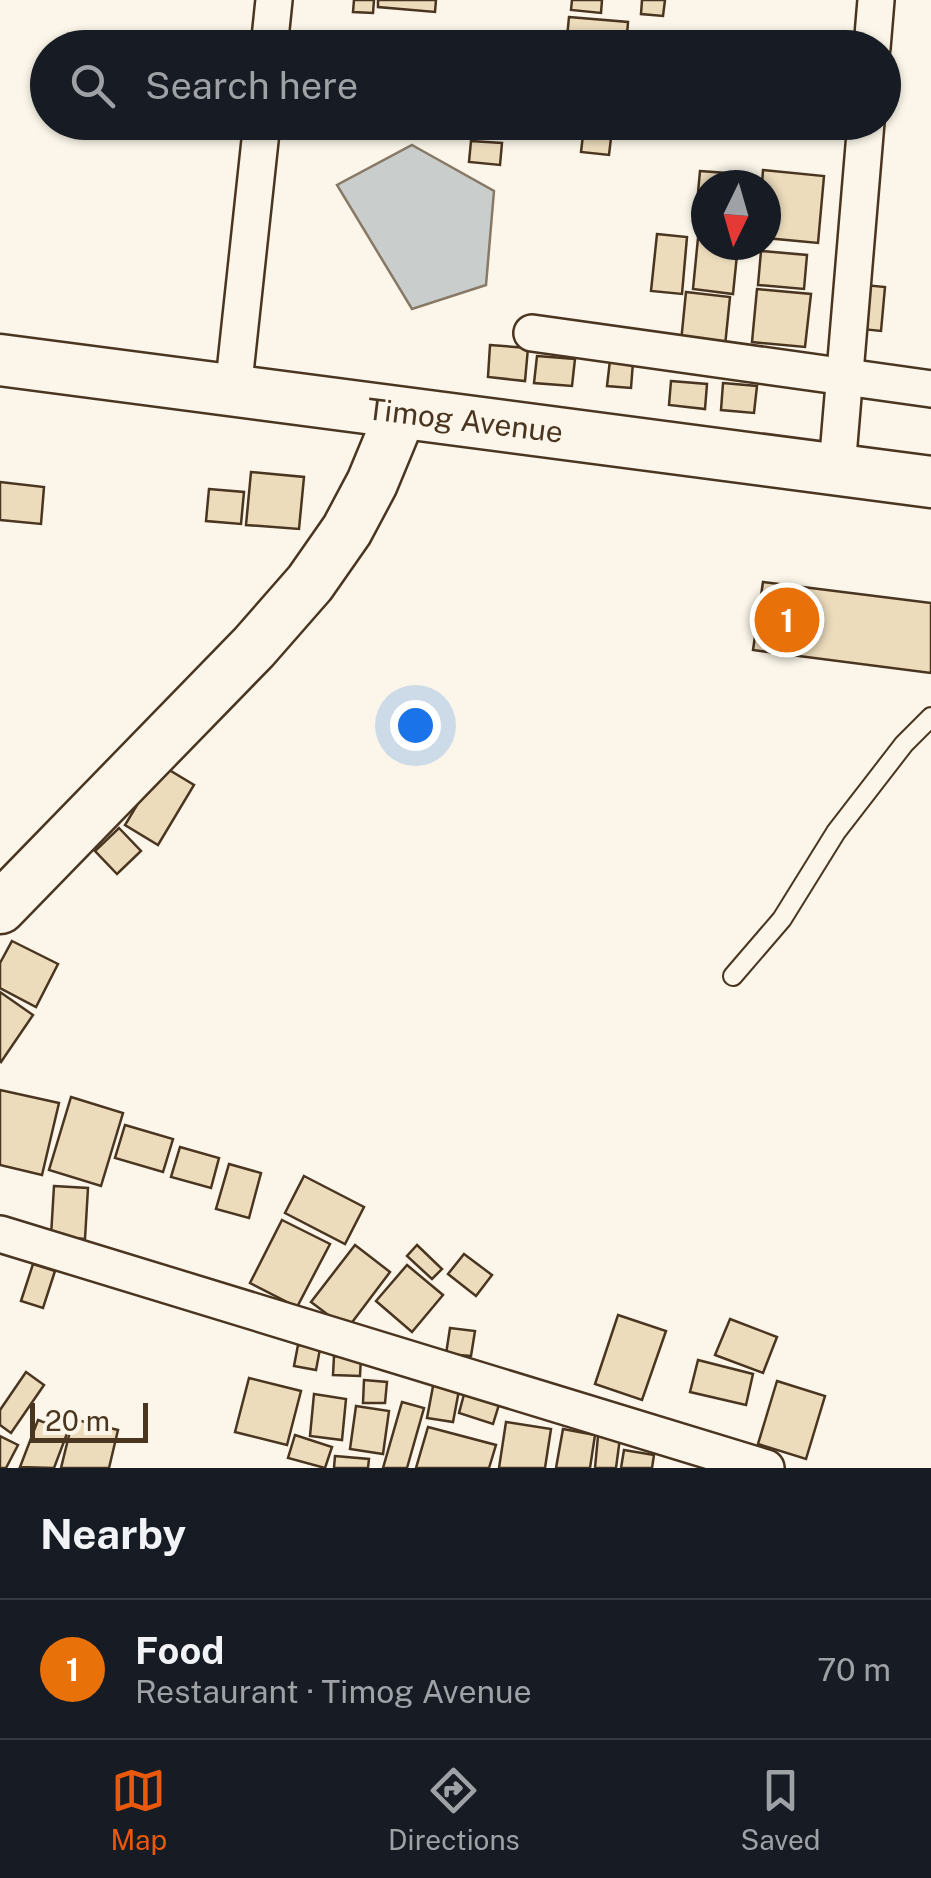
<!DOCTYPE html>
<meta charset="utf-8">
<style>
body{margin:0;font-family:"Public Sans",sans-serif;background:#20242c;color:#f1f3f6}
.compass{position:absolute;left:691px;top:170px;width:90px;height:90px;border-radius:50%;background:#171b24;box-shadow:0 2px 8px #0004;rotate:185deg}
.scale{position:absolute;left:30px;bottom:25px;width:118px;box-sizing:border-box;padding-left:10px;border:5px solid #4a3520;border-top:0;font-size:28px;line-height:35px;white-space:nowrap;color:#4a3520;-webkit-text-stroke:8px #fbf6e9;paint-order:stroke}
.you{position:absolute;left:415px;top:725px;width:35px;height:35px;margin:-25px;border:8px solid #fff;border-radius:50%;background:#1a73e8;box-shadow:0 0 0 15px #1a73e833}
.badge{display:grid;place-items:center;width:65px;height:65px;border-radius:50%;background:#ea580c;color:#fff;font-size:32px;font-weight:700}
.pin{position:absolute;translate:-50% -50%;border:5px solid #fff;box-shadow:0 2px 10px #0006}
.list{margin:0;padding:0;list-style:none}
h2{display:flex;justify-content:space-between;align-items:center;height:130px;margin:0;padding:0 40px;font-size:42px}
h2 small{font-size:32px;font-weight:400;color:#9ea1a6}
.list li{display:grid;grid-template-columns:65px 1fr auto;gap:30px;align-items:center;box-sizing:border-box;height:140px;padding:0 40px;border-top:2px solid #363941}
.list b{display:block;font-size:38px;white-space:nowrap}
.list p{margin:0;font-size:32px;white-space:nowrap;color:#9ea1a6}
.list em{font-size:32px;font-style:normal;color:#9ea1a6}
.icon{flex:none;width:55px;height:55px;fill:none;stroke:currentColor;stroke-width:2;stroke-linecap:round;stroke-linejoin:round}
.map{position:relative;flex:none;width:931px;height:1468px;overflow:hidden}
.search{position:absolute;background:#171b24;box-shadow:0 2px 8px #0004;left:30px;right:30px;top:30px;height:110px;display:flex;align-items:center;gap:25px;box-sizing:border-box;padding:0 35px;border-radius:55px;color:#9ea1a6;font-size:38px}
.sheet{height:270px;background:#171b24}
nav{display:flex;justify-content:space-around;align-items:center;box-sizing:border-box;height:140px;border-top:2px solid #363941;background:#171b24;font-size:28px;color:#9ea1a6}
nav a{display:grid;justify-items:center;gap:5px}
nav .on{color:#ea580c}
.map>svg:first-child{display:block}
.water{fill:#c9cecd;stroke:#887966;stroke-width:2.5}
.building{fill:#ecdcbc;stroke:#4a3520;stroke-width:2.5}
.lines{fill:none;stroke-linecap:round;stroke-linejoin:round}
.lane-casing{stroke:#4a3520;stroke-width:22}
.street-casing{stroke:#4a3520;stroke-width:40}
.secondary-casing{stroke:#4a3520;stroke-width:55}
.lane{stroke:#fbf6e9;stroke-width:18}
.street{stroke:#fbf6e9;stroke-width:35}
.secondary{stroke:#fbf6e9;stroke-width:50}
.labels{text-anchor:middle;stroke-width:8;stroke-linejoin:round;paint-order:stroke}
.street-label{font-size:30px;fill:#4a3520;stroke:#fbf6e9}
</style>
<div class="map">
<svg width="931" height="1468" viewBox="0 0 931 1468">
<rect width="100%" height="100%" fill="#fbf6e9"/>
<!-- water -->
<polygon class="water" points="412,145 494,191 486,285 412,309 337,185"/>
<!-- building -->
<g class="building">
<polygon points="354,0 374,0 373,13 353,12"/>
<polygon points="378,0 436,0 435,12 378,7"/>
<polygon points="572,0 602,0 601,13 571,10"/>
<polygon points="642,0 665,0 663,16 641,14"/>
<polygon points="569,17 628,22 626,48 566,48"/>
<polygon points="440,122 460,122 458,133 439,131"/>
<polygon points="583,135 611,138 609,155 581,152"/>
<polygon points="471,141 502,143 500,165 469,162"/>
<polygon points="763,170 824,176 818,243 766,238 766,185 762,185"/>
<polygon points="700,171 726,173 725,185 706,185 706,205 697,204"/>
<polygon points="699,228 706,228 706,245 738,245 733,294 693,289"/>
<polygon points="657,234 687,237 682,294 651,291"/>
<polygon points="761,251 807,255 804,289 758,285"/>
<polygon points="855,284 885,287 881,331 851,328"/>
<polygon points="757,289 811,294 805,347 752,342"/>
<polygon points="686,292 730,297 725,346 681,342"/>
<polygon points="490,345 528,348 525,381 488,377"/>
<polygon points="537,356 575,359 572,386 534,383"/>
<polygon points="610,360 633,362 631,388 607,386"/>
<polygon points="671,381 707,384 705,409 669,405"/>
<polygon points="723,383 757,386 754,413 721,410"/>
<polygon points="251,472 304,477 299,529 246,525"/>
<polygon points="0,482 44,487 41,524 0,520"/>
<polygon points="209,489 244,492 241,524 206,521"/>
<polygon points="763,582 931,603 931,673 753,650"/>
<polygon points="161,765 194,785 158,845 125,825"/>
<polygon points="119,828 141,851 117,874 95,851"/>
<polygon points="12,941 58,964 36,1007 0,988 0,963"/>
<polygon points="0,992 33,1015 1,1062 0,1061"/>
<polygon points="0,1090 59,1103 42,1175 0,1165"/>
<polygon points="71,1097 123,1113 101,1186 49,1170"/>
<polygon points="125,1125 173,1139 163,1172 115,1158"/>
<polygon points="180,1147 219,1158 211,1188 171,1177"/>
<polygon points="229,1164 261,1173 249,1218 216,1209"/>
<polygon points="304,1176 364,1207 345,1244 285,1213"/>
<polygon points="54,1186 88,1188 85,1239 51,1236"/>
<polygon points="282,1220 330,1244 297,1307 250,1283"/>
<polygon points="355,1245 390,1272 347,1329 311,1302"/>
<polygon points="417,1245 442,1269 432,1279 407,1256"/>
<polygon points="464,1254 492,1275 476,1296 448,1274"/>
<polygon points="33,1264 55,1271 43,1308 21,1301"/>
<polygon points="407,1265 443,1295 412,1332 376,1301"/>
<polygon points="618,1315 666,1331 642,1400 595,1384"/>
<polygon points="730,1319 777,1337 763,1373 715,1355"/>
<polygon points="450,1328 475,1331 471,1356 446,1354"/>
<polygon points="298,1345 320,1349 316,1370 294,1366"/>
<polygon points="334,1356 361,1357 360,1376 333,1375"/>
<polygon points="698,1360 753,1374 746,1405 690,1392"/>
<polygon points="26,1372 44,1385 11,1433 0,1425 0,1410"/>
<polygon points="249,1378 301,1391 287,1445 235,1432"/>
<polygon points="364,1380 387,1382 385,1403 363,1403"/>
<polygon points="434,1381 460,1385 453,1422 427,1418"/>
<polygon points="777,1381 825,1396 806,1459 758,1444"/>
<polygon points="466,1387 501,1398 493,1424 459,1413"/>
<polygon points="314,1394 346,1399 342,1440 310,1436"/>
<polygon points="402,1402 424,1408 407,1468 383,1468"/>
<polygon points="356,1406 389,1411 383,1454 350,1449"/>
<polygon points="73,1419 118,1430 109,1468 61,1468"/>
<polygon points="38,1420 68,1431 54,1468 20,1467"/>
<polygon points="506,1422 551,1429 545,1468 499,1468"/>
<polygon points="428,1427 496,1445 489,1468 416,1468"/>
<polygon points="563,1429 595,1435 590,1468 556,1468"/>
<polygon points="295,1435 332,1447 325,1468 288,1458"/>
<polygon points="0,1436 18,1445 6,1468 0,1468"/>
<polygon points="598,1436 620,1438 616,1468 595,1468"/>
<polygon points="624,1450 654,1455 652,1468 621,1468"/>
<polygon points="335,1456 369,1459 368,1468 334,1468"/>
</g>
<g class="lines">
<defs>
<polyline id="lane" points="733,976 782,919 836,832 904,744 931,717"/>
<g id="street">
<polyline points="269,48 274,0"/>
<polyline points="872,48 876,0"/>
<polyline points="532,333 931,389"/>
<polyline points="233,391 262,122"/>
<polyline points="837,468 866,122"/>
<polyline points="0,1234 766,1468"/>
</g>
<g id="secondary">
<polyline points="0,360 931,482"/>
<polyline points="0,908 254,647 310,583 347,530 372,483 401,413"/>
</g>
</defs>
<!-- lane casing -->
<use href="#lane" class="lane-casing"/>
<!-- street casing -->
<use href="#street" class="street-casing"/>
<!-- secondary casing -->
<use href="#secondary" class="secondary-casing"/>
<!-- lane -->
<use href="#lane" class="lane"/>
<!-- street -->
<use href="#street" class="street"/>
<!-- secondary -->
<use href="#secondary" class="secondary"/>
</g>
<g class="labels">
<!-- street labels -->
<g class="street-label">
<text transform="translate(465 421) rotate(7)" y="10">Timog Avenue</text>
</g>
</g>
</svg>
<svg class="compass" viewBox="-18 -18 36 36"><path d="M0-13l5 13h-10z" fill="#e53935"/><path d="M0 13l5-13h-10z" fill="#9ea1a6"/></svg>
<div class="scale">20 m</div>
<div class="you"></div>
<div class="pin badge" style="left:787px;top:620px;background:#e8710a">1</div>
<div class="search"><svg class="icon" aria-label="search" viewBox="0 0 24 24"><circle cx="10" cy="10" r="6"/><path d="M15 15l6 6"/></svg>Search here</div>
</div>
<section class="sheet">
<h2>Nearby<small></small></h2>
<ul class="list">
<li><span class="badge" style="background:#e8710a">1</span><div><b>Food</b><p>Restaurant · Timog Avenue</p></div><em>70 m</em></li>
</ul>
</section>
<nav>
<a class="on"><svg class="icon" aria-label="map" viewBox="0 0 24 24"><path d="M3 6l6-2 6 2 6-2v14l-6 2-6-2-6 2zM9 4v14M15 6v14"/></svg>Map</a>
<a><svg class="icon" aria-label="directions" viewBox="0 0 24 24"><path d="M12 3l9 9-9 9-9-9zM9 14v-3h6M13 9l2 2-2 2"/></svg>Directions</a>
<a><svg class="icon" aria-label="saved" viewBox="0 0 24 24"><path d="M7 4h10v16l-5-4-5 4z"/></svg>Saved</a>
</nav>
